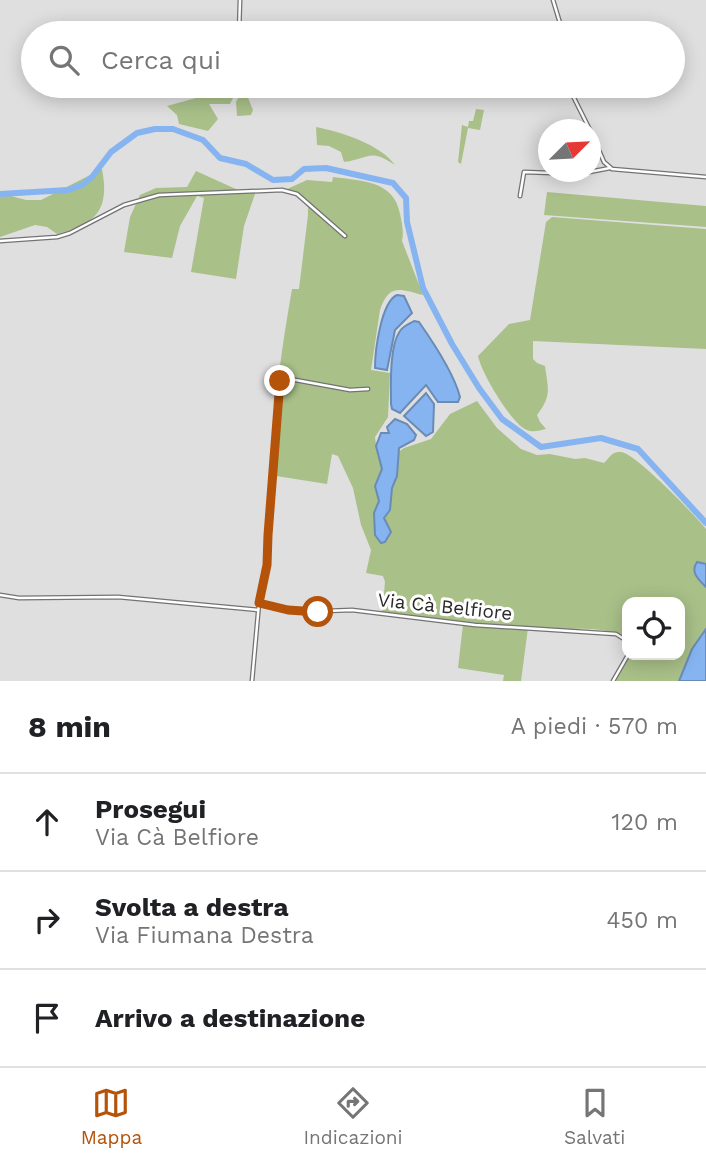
<!DOCTYPE html>
<html lang="it">
<meta charset="utf-8">
<style>
body{margin:0;font-family:"Work Sans",sans-serif;background:#f6f6f6;color:#202124}
.controls{position:absolute;right:21px;bottom:21px;display:grid;overflow:hidden;border-radius:14px;box-shadow:0 4px 18px #0003}
.controls button{width:63px;height:63px;display:grid;place-items:center;padding:0;border:0;border-bottom:2px solid #e0e0e0;background:#fff;color:#202124;font:35px sans-serif}
.compass{position:absolute;left:538px;top:119px;width:63px;height:63px;border-radius:50%;background:#fff;box-shadow:0 4px 18px #0003;rotate:66deg}
.stop{position:absolute;width:21px;height:21px;margin:-16px;border:5px solid #b45309;border-radius:50%;background:#fff}
.stop.end{background:#b45309;border-color:#fff;box-shadow:0 2px 7px #0008}
.list{margin:0;padding:0;list-style:none}
h2{display:flex;justify-content:space-between;align-items:center;height:91px;margin:0;padding:0 28px;font-size:30px}
h2 small{font-size:23px;font-weight:400;color:#757577}
.list li{display:grid;grid-template-columns:46px 1fr auto;gap:21px;align-items:center;box-sizing:border-box;height:98px;padding:0 28px;border-top:2px solid #e0e0e0}
.list b{display:block;font-size:26px;white-space:nowrap}
.list p{margin:0;font-size:23px;white-space:nowrap;color:#757577}
.list em{font-size:23px;font-style:normal;color:#757577}
.icon{flex:none;width:38px;height:38px;fill:none;stroke:currentColor;stroke-width:2;stroke-linecap:round;stroke-linejoin:round}
.map{position:relative;flex:none;width:706px;height:681px;overflow:hidden}
.search{position:absolute;background:#fff;box-shadow:0 4px 18px #0003;left:21px;right:21px;top:21px;height:77px;display:flex;align-items:center;gap:18px;box-sizing:border-box;padding:0 24px;border-radius:38px;color:#757577;font-size:26px}
.sheet{height:385px;background:#fff}
nav{display:flex;justify-content:space-around;align-items:center;box-sizing:border-box;height:98px;border-top:2px solid #e0e0e0;background:#fff;font-size:19px;color:#757577}
nav a{display:grid;justify-items:center;gap:4px}
nav .on{color:#b45309}
.map>svg:first-child{display:block}
.green{fill:#a9c089}
.water{fill:#85b4f1;stroke:#6a8bb5;stroke-width:2}
.lines{fill:none;stroke-linecap:round;stroke-linejoin:round}
.river{stroke:#85b4f1;stroke-width:6}
.minor-casing{stroke:#737374;stroke-width:5}
.minor{stroke:#fff;stroke-width:2.5}
.route{stroke:#b45309;stroke-width:9}
.labels{text-anchor:middle;stroke-width:6;stroke-linejoin:round;paint-order:stroke}
.street-label{font-size:19px;fill:#2a2a2a;stroke:#fff}
</style>
<div class="map">
<svg width="706" height="681" viewBox="0 0 706 681">
<rect width="100%" height="100%" fill="#dfdfe0"/>
<!-- green -->
<g class="green">
<polygon points="231,86 239,86 230,104 209,104 218,119 208,131 179,124 177,115 167,106 225,90"/>
<polygon points="244,88 253,110 251,115 237,116 236,102"/>
<polygon points="476,109 484,110 480,130 468,128 461,164 458,162 462,125 468,127 469,121 473,121"/>
<path d="M316 127C341 132 380 144 395 165 369 148 371 158 344 162L341 152 329 146 317 145Z"/>
<path d="M102 169C110 210 96 224 57 234L47 227 35 225 0 237V193L26 200H41Z"/>
<polygon points="196,171 238,190 256,191 244,226 236,279 191,272 204,198 197,196 180,226 172,258 124,252 130,217 140,195 156,188 187,187"/>
<path d="M333 177C361 181 394 180 400 214 402 223 404 232 402 241L423 295C400 289 389 283 380 310L371 370 390 373 388 417 375 437 378 458 387 460 404 448 431 439 450 414 477 401 497 428 521 449 537 455 550 454 575 459 585 458 604 463C610 457 612 451 621 452 635 453 695 515 706 529V564L703 563 702 583 706 587V629L692 649 679 681H614C618 671 625 665 629 655H680V602H627V638C599 623 559 632 528 628L521 681H503L504 675 458 668 463 624 473 623 382 614 385 582 383 576 366 573 371 550 361 525 353 488 338 456 332 454 327 484 270 475C273 412 281 351 292 289H299L308 215V207L298 197 285 190 307 180 332 182Z"/>
<polygon points="547,192 706,206 706,227 544,215"/>
<path d="M552 217 706 229V349L533 341V359L537 363 545 366C548 389 552 395 537 415L540 422 546 429C539 431 531 433 525 429 510 421 481 372 478 356L509 324 530 320 546 222Z"/>
</g>
<!-- water -->
<g class="water">
<path d="M397 295 404 296 412 313 395 330 387 370 375 368C375 351 381 302 397 295Z"/>
<path d="M414 321 419 322C433 342 454 373 460 397L458 402H438L426 385 400 413 392 409 391 404C391 386 389 346 400 331 403 326 409 324 414 321Z"/>
<polygon points="426,393 434,404 433,432 426,436 404,416"/>
<polygon points="395,419 407,424 416,435 414,440 399,448 397,476 392,488 390,510 384,518 391,532 385,542 381,543 375,535 374,513 379,501 375,486 382,469 376,446 381,433 389,433 387,427"/>
<path d="M697 562 706 564V587C698 579 690 572 697 562Z"/>
<polygon points="706,629 706,681 679,681 692,649"/>
</g>
<g class="lines">
<!-- river -->
<polyline class="river" points="0,194 68,190 82,185 92,177 111,152 137,133 155,129 173,129 203,140 220,158 246,164 273,180 292,179 304,169 326,168 393,183 406,198 407,222 423,288 452,344 479,388 502,419 541,447 601,438 638,449 706,523"/>
<defs>
<g id="minor">
<polyline points="553,0 563,33"/>
<polyline points="239,33 240,0"/>
<polyline points="568,86 590,130"/>
<polyline points="590,130 604,162 612,169 706,177"/>
<polyline points="520,196 524,172 579,174 610,168"/>
<polyline points="0,241 57,237 70,233 124,205 159,195 282,190 297,194 345,236"/>
<polyline points="290,379 350,390 368,389"/>
<polyline points="0,595 19,598 118,597 258,610"/>
<polyline points="259,603 299,612 352,610 475,625 616,634 627,641"/>
<polyline points="252,681 259,603 268,558 279,387 282,379 289,380 291,378 285,374 282,379"/>
<polyline points="613,681 628,655"/>
</g>
</defs>
<!-- minor casing -->
<use href="#minor" class="minor-casing"/>
<!-- minor -->
<use href="#minor" class="minor"/>
</g>
<g class="lines">
<!-- route -->
<polyline class="route" points="280,381 268,535 267,565 259,603 288,610 318,612"/>
</g>
<g class="labels">
<!-- street labels -->
<g class="street-label">
<text transform="translate(445 606) rotate(6)" y="7">Via Cà Belfiore</text>
</g>
</g>
</svg>
<div class="controls">
<button><svg class="icon" aria-label="locate" viewBox="0 0 24 24"><circle cx="12" cy="12" r="6"/><path d="M12 2v4M12 18v4M2 12h4M18 12h4"/></svg></button>
</div>
<svg class="compass" viewBox="-18 -18 36 36"><path d="M0-13l5 13h-10z" fill="#e53935"/><path d="M0 13l5-13h-10z" fill="#757577"/></svg>
<div class="stop" style="left:318px;top:612px"></div>
<div class="stop end" style="left:280px;top:381px"></div>
<div class="search"><svg class="icon" aria-label="search" viewBox="0 0 24 24"><circle cx="10" cy="10" r="6"/><path d="M15 15l6 6"/></svg>Cerca qui</div>
</div>
<section class="sheet">
<h2>8 min<small>A piedi · 570 m</small></h2>
<ul class="list">
<li><svg class="icon" aria-label="ahead" viewBox="0 0 24 24"><path d="M12 20V5M6 11l6-6 6 6"/></svg><div><b>Prosegui</b><p>Via Cà Belfiore</p></div><em>120 m</em></li>
<li><svg class="icon" aria-label="right" viewBox="0 0 24 24"><path d="M7 20v-9h11M14 6l5 5-5 5"/></svg><div><b>Svolta a destra</b><p>Via Fiumana Destra</p></div><em>450 m</em></li>
<li><svg class="icon" aria-label="arrive" viewBox="0 0 24 24"><path d="M6 21V4h12l-3 4 3 4H6"/></svg><div><b>Arrivo a destinazione</b></div></li>
</ul>
</section>
<nav>
<a class="on"><svg class="icon" aria-label="map" viewBox="0 0 24 24"><path d="M3 6l6-2 6 2 6-2v14l-6 2-6-2-6 2zM9 4v14M15 6v14"/></svg>Mappa</a>
<a><svg class="icon" aria-label="directions" viewBox="0 0 24 24"><path d="M12 3l9 9-9 9-9-9zM9 14v-3h6M13 9l2 2-2 2"/></svg>Indicazioni</a>
<a><svg class="icon" aria-label="saved" viewBox="0 0 24 24"><path d="M7 4h10v16l-5-4-5 4z"/></svg>Salvati</a>
</nav>
